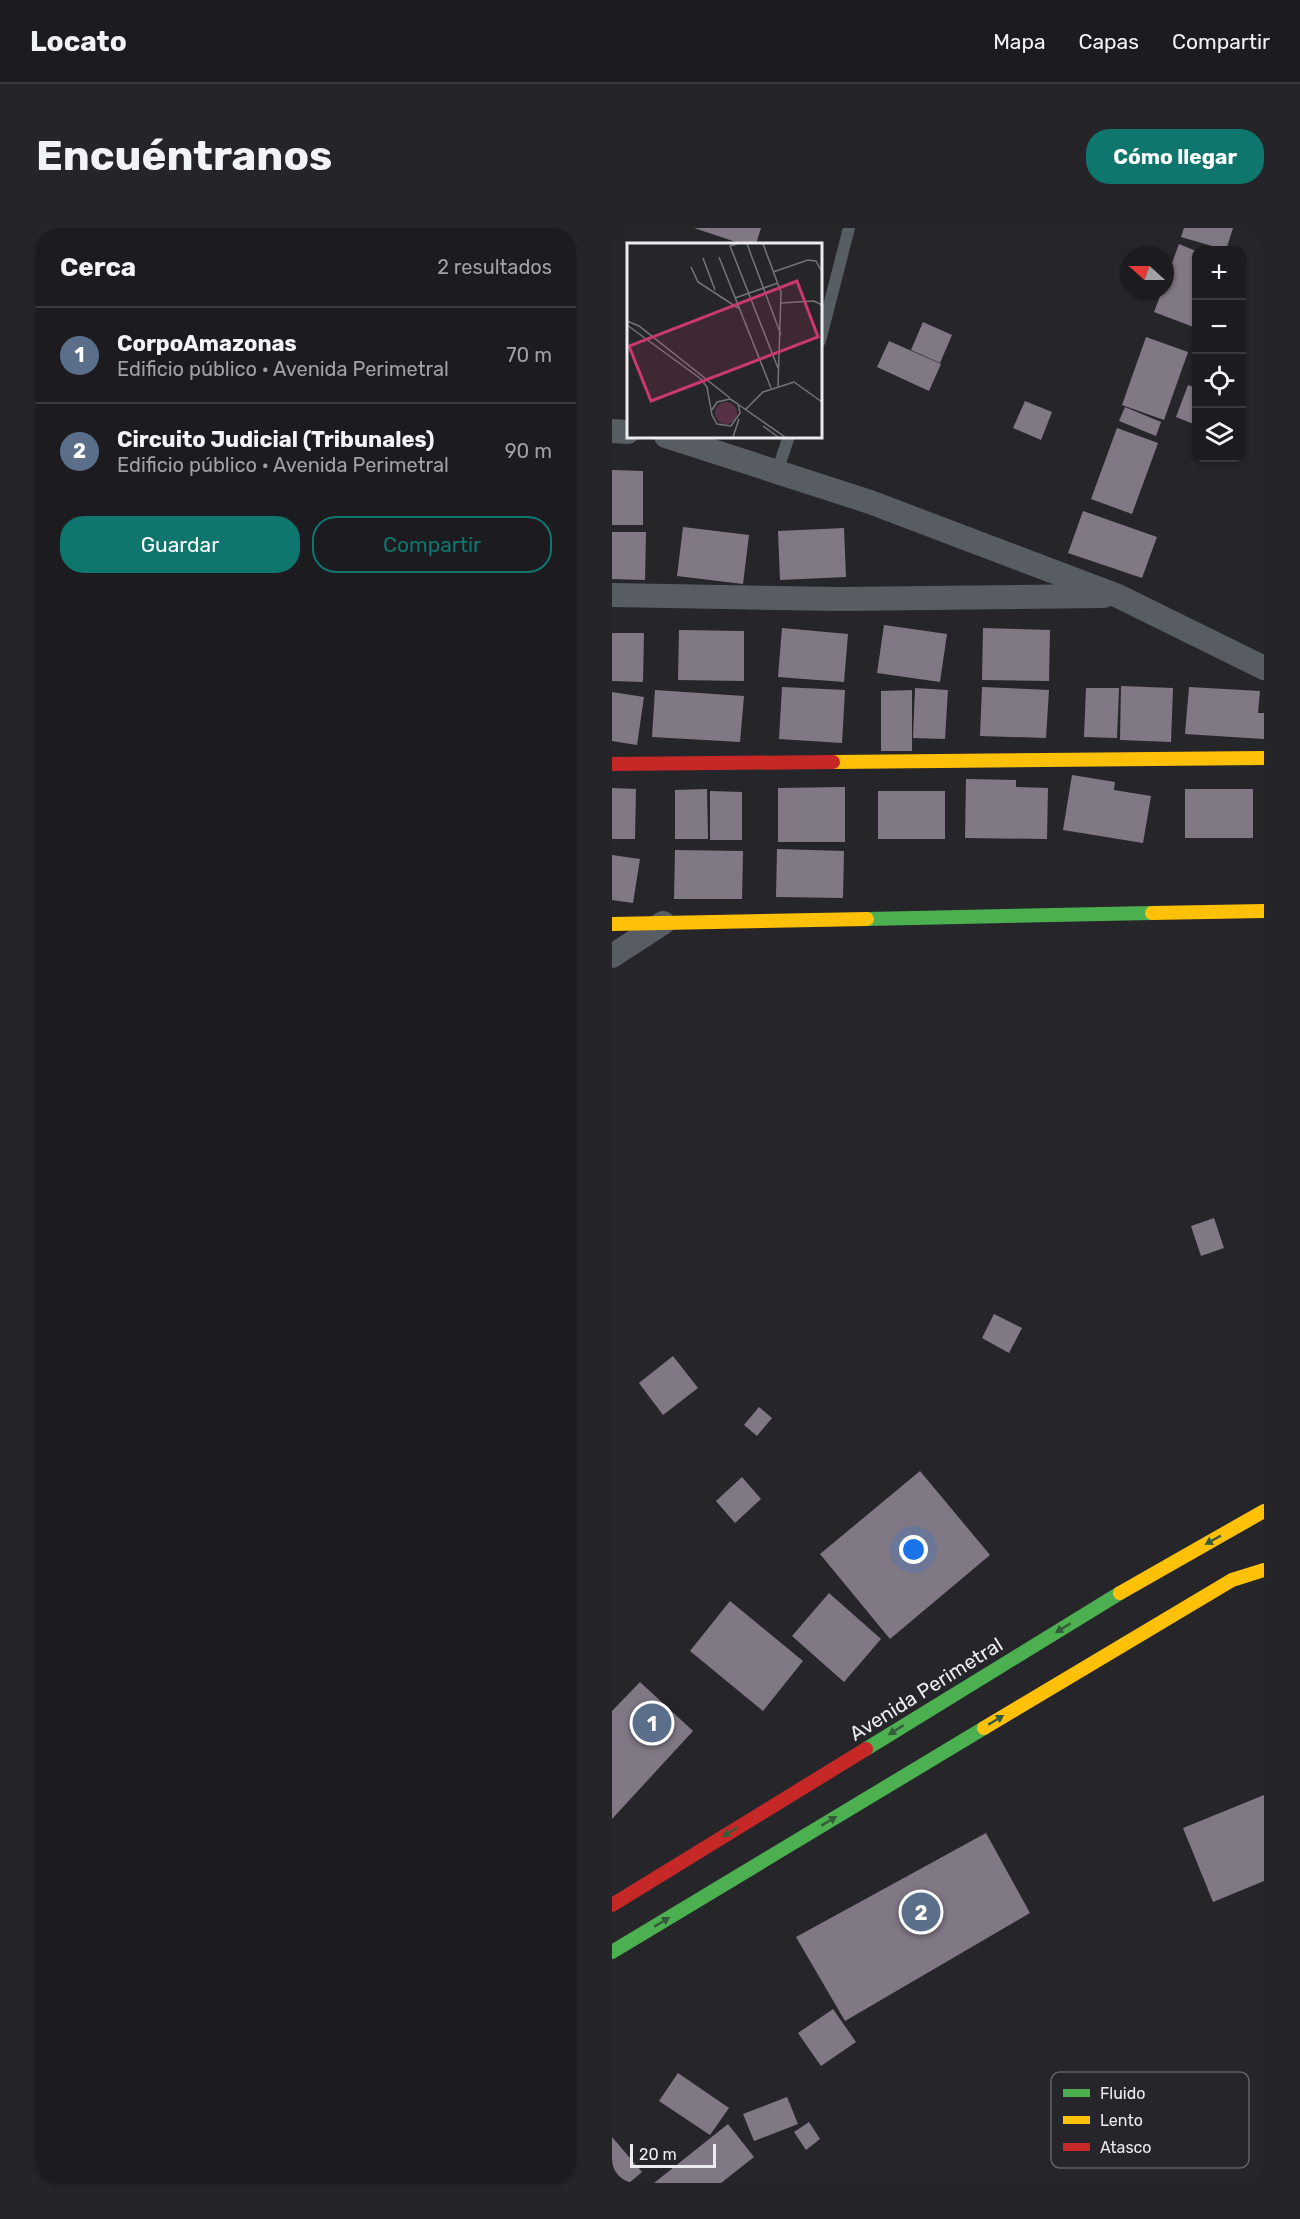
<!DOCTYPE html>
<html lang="es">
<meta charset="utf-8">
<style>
body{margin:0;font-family:Rubik,sans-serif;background:#252529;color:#f1f3f6}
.controls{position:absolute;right:18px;top:18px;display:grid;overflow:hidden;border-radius:12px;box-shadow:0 2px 4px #0004}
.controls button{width:54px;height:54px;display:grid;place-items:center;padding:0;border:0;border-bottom:2px solid #3a3a3e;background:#1c1c20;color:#f1f3f6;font:30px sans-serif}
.compass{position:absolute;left:508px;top:18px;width:54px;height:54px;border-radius:50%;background:#1c1c20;box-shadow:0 2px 4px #0004;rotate:291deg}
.scale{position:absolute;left:18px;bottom:15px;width:86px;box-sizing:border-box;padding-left:6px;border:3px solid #ececf0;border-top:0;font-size:16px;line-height:21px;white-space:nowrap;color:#ececf0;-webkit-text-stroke:4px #25252b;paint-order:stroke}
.you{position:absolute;left:302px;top:1322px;width:21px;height:21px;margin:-15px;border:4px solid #fff;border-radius:50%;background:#1a73e8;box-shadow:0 0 0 9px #1a73e833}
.badge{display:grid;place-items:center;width:39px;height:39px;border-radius:50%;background:#0f766e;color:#fff;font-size:20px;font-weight:700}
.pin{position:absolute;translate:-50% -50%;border:3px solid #fff;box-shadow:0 2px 6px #0006}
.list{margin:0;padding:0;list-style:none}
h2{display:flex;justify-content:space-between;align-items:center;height:78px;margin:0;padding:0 24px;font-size:26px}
h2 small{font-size:20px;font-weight:400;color:#a0a1a5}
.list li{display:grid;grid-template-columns:39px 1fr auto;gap:18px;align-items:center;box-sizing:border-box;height:96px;padding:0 24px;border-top:2px solid #3a3a3e}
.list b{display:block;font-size:22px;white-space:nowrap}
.list p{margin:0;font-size:20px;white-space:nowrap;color:#a0a1a5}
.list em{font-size:20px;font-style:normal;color:#a0a1a5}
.actions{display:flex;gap:12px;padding:18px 24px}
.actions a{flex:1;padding:14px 0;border:2px solid #0f766e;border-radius:24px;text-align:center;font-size:21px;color:#0f766e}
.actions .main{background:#0f766e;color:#fff}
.icon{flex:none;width:33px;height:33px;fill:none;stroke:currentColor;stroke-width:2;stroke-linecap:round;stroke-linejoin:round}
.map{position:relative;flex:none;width:652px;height:1955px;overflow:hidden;border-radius:24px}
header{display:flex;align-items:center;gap:36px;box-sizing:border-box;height:84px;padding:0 30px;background:#1c1c20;border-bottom:2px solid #3a3a3e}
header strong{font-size:28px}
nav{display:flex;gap:33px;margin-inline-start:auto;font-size:21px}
.intro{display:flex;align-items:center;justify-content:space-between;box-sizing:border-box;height:144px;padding:0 36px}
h1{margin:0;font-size:42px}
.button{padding:15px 27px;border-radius:24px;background:#0f766e;color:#fff;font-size:21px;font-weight:700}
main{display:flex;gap:36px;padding:0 36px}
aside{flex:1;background:#1c1c20;border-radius:24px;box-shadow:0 2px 4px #0004}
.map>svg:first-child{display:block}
.building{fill:#817885}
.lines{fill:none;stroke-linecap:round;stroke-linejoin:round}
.lane{stroke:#585c63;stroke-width:12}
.street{stroke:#585c63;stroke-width:24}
.fast{stroke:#4caf50;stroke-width:14}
.slow{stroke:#ffc107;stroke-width:14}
.jam{stroke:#c62828;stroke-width:14}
.oneway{fill:#355c3a}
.labels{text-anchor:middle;stroke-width:6;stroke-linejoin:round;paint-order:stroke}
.street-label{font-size:20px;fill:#ececf0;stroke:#25252b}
.inset-road{fill:none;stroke:#757579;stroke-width:1.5}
.view{fill:#c83871;fill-opacity:0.15;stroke:#c83871;stroke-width:3}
.inset-edge{fill:none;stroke:#ececf0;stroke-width:3}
.key{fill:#25252b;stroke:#616166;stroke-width:1.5}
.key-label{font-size:16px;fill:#ececf0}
</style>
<header>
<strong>Locato</strong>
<nav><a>Mapa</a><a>Capas</a><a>Compartir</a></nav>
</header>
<div class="intro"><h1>Encuéntranos</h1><a class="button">Cómo llegar</a></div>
<main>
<aside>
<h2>Cerca<small>2 resultados</small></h2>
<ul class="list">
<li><span class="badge" style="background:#5c6f8a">1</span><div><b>CorpoAmazonas</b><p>Edificio público · Avenida Perimetral</p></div><em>70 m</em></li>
<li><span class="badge" style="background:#5c6f8a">2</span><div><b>Circuito Judicial (Tribunales)</b><p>Edificio público · Avenida Perimetral</p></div><em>90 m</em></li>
</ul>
<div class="actions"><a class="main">Guardar</a><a>Compartir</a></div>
</aside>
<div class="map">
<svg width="652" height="1955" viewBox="0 0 652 1955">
<rect width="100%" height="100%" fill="#26262a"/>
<!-- building -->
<g class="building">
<polygon points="82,0 149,0 144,16 130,16"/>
<polygon points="572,0 621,0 614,22 569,9"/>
<polygon points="567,16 584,23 584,100 542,84 550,63 553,63 553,54"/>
<polygon points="311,94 340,107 328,135 299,122"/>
<polygon points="534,109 576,124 552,192 510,177"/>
<polygon points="277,113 329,136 317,163 265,139"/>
<polygon points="576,157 584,160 584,197 564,189"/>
<polygon points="413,173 440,184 429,212 401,200"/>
<polygon points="513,179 549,194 544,208 507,193"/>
<polygon points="505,200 546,215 520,286 479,271"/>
<polygon points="0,242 31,243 31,297 0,297"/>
<polygon points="471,283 545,309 530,350 456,325"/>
<polygon points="71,299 137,307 131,356 65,348"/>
<polygon points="232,300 234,349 168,352 166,303"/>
<polygon points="0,304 34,304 33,352 0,351"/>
<polygon points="272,397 335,406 328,454 265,445"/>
<polygon points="170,400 236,406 232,454 166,449"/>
<polygon points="371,400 438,402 437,453 370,452"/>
<polygon points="67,402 132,403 132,453 66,452"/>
<polygon points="0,405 32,405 31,454 0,453"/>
<polygon points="509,458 561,460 559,514 508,512"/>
<polygon points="170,459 233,462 230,515 167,511"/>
<polygon points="370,459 437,462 434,510 368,508"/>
<polygon points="577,459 648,463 646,485 652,485 652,511 573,506"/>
<polygon points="303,460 336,462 333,511 301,510"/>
<polygon points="474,460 507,460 505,510 472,509"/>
<polygon points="43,462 132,468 128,514 40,509"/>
<polygon points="300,462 300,523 269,523 269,463"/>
<polygon points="0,464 32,469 25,517 0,513"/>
<polygon points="460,547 503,554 502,562 539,568 531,615 451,602"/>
<polygon points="354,551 404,552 404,559 436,560 435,611 353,610"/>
<polygon points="233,559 233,614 166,614 166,560"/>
<polygon points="0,560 24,561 23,611 0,611"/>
<polygon points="95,561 96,611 63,611 63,562"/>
<rect x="573" y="561" width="68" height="49"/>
<polygon points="98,563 130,564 130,612 98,612"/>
<rect x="266" y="563" width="67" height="48"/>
<polygon points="165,621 232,623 231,670 164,669"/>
<polygon points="63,622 131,623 130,671 62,671"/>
<polygon points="0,627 28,631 21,675 0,672"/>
<polygon points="602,990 612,1020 589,1028 579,998"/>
<polygon points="382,1086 410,1100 397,1125 370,1110"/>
<polygon points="61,1128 86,1160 51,1187 27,1155"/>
<polygon points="147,1179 160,1190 145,1208 132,1197"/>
<polygon points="308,1243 378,1327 278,1411 208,1326"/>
<polygon points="130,1249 149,1271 123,1295 104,1273"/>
<polygon points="217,1365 269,1411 232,1454 180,1408"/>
<polygon points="118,1373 191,1433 151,1483 78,1423"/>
<polygon points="28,1454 81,1503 0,1591 0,1483"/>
<polygon points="652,1567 652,1653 601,1674 571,1600"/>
<polygon points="374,1605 418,1685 233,1793 184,1709"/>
<polygon points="221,1781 244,1814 209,1838 186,1805"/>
<polygon points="66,1845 117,1880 98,1907 47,1873"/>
<polygon points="175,1869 186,1896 142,1913 131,1886"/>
<polygon points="197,1894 208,1911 194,1922 182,1904"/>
<polygon points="116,1896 142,1929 109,1955 42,1955"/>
<polygon points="0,1909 30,1944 17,1955 0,1955"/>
</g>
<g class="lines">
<!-- lane -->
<g class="lane">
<polyline points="208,113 237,0"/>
<polyline points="165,244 177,208"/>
</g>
<!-- street -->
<g class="street">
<polyline points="0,203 16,204"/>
<polyline points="54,208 258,274 506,368 652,440"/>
<polyline points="0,367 227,371 491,368"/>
<polyline points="0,728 51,695"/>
</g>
<!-- fast -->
<g class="fast">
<polyline points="255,691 540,685"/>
<polyline points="254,1521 508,1365"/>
<polyline points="0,1724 372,1500"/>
</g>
<!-- slow -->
<g class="slow">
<polyline points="221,534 652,530"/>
<polyline points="540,685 652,683"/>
<polyline points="0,696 255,691"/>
<polyline points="508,1365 652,1283"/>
<polyline points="372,1500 620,1352 652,1342"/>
</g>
<!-- jam -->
<g class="jam">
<polyline points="0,536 221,534"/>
<polyline points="0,1677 254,1521"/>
</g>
</g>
<!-- one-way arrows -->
<defs><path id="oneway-solid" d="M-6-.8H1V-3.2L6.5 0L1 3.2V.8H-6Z" transform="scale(1.5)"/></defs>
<g class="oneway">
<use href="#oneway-solid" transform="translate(601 1312) rotate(151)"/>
<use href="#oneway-solid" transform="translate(451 1400) rotate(148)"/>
<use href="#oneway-solid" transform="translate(384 1492) rotate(-31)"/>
<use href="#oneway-solid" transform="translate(284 1502) rotate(148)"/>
<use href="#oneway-solid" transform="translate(217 1593) rotate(-31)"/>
<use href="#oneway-solid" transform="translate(118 1604) rotate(148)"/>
<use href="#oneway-solid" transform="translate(50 1694) rotate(-31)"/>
</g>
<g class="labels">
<!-- street labels -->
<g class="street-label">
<text transform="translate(314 1461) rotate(-32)" y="7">Avenida Perimetral</text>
</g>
</g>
<!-- overview -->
<g transform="translate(15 15)">
<rect width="195" height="195" fill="#26262a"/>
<path d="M88 170a11 11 0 1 1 22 0a11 11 0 1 1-22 0Z" fill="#593147"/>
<path class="inset-road" d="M110 1 103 3 151 125M120 1 154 92M136 1 154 49 151 143M92 14 144 145M76 15 88 47M64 24 71 39 111 65M146 29 181 17 189 18 195 29M108 55 151 40M154 60 187 58 195 62M0 78 12 83 103 155M0 82 74 136 80 144 85 172 90 181 104 183 113 170 111 161 103 156 90 159 85 167M112 162 158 194M119 166 136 149 167 139 195 159M136 183 151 194M106 194 112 176"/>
<path class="view" d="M170 38 191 94 24 158 2 103Z"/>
<rect width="195" height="195" class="inset-edge"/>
</g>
<!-- legend -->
<rect x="439" y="1844" width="198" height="96" rx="9" class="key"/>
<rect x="451" y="1861" width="27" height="8" fill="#4caf50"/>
<rect x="451" y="1888" width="27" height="8" fill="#ffc107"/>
<rect x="451" y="1915" width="27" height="8" fill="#c62828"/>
<g class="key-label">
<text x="488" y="1871">Fluido</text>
<text x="488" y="1898">Lento</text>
<text x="488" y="1925">Atasco</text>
</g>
</svg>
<div class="controls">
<button>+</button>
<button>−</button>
<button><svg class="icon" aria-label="locate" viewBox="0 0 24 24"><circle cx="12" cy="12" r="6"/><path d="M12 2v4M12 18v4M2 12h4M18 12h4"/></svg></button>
<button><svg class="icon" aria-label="layers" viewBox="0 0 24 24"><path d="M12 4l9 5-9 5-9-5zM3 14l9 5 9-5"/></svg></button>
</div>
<svg class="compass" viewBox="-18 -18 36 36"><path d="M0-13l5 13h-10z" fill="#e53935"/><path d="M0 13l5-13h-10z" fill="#a0a1a5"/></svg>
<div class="scale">20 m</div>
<div class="you"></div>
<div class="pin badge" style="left:40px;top:1495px;background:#5c6f8a">1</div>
<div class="pin badge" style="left:309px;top:1684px;background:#5c6f8a">2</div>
</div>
</main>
